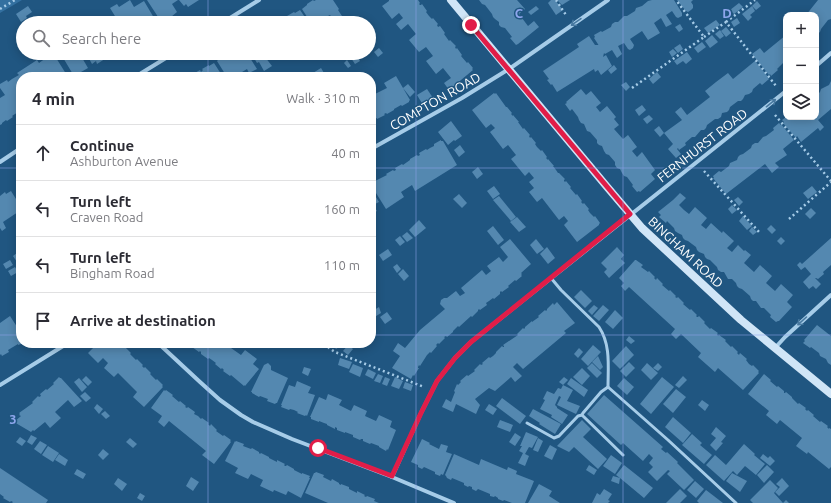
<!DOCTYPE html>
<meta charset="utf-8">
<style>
body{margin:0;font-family:Ubuntu,sans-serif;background:#f2f2f3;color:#2b2b33}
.controls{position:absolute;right:12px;top:12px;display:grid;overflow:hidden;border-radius:8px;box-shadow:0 2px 10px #0003}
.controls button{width:36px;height:36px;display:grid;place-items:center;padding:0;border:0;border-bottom:1px solid #e1e1e2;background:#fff;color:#2b2b33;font:20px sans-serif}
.stop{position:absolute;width:12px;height:12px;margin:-9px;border:3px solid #e11d48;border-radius:50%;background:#fff}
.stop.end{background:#e11d48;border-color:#fff;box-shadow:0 1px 4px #0008}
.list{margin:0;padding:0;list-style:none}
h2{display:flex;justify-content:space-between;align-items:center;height:52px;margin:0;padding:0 16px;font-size:17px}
h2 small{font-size:13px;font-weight:400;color:#7c7c81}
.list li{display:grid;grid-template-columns:26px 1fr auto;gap:12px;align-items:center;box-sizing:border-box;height:56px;padding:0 16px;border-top:1px solid #e1e1e2}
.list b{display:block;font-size:15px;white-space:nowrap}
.list p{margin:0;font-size:13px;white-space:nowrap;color:#7c7c81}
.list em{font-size:13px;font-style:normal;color:#7c7c81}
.icon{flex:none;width:22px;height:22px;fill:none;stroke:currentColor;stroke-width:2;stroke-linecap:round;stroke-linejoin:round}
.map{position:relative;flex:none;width:831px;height:503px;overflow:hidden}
.search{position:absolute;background:#fff;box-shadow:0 2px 10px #0003;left:16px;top:16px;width:360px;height:44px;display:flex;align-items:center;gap:10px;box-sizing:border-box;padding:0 14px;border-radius:22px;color:#7c7c81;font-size:15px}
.panel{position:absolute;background:#fff;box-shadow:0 2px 10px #0003;left:16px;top:72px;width:360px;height:276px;border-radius:16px}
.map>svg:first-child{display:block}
.green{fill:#3370a0}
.building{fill:#5488b0}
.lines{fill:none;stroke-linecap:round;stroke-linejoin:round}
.path{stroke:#a6cce8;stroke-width:2.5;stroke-dasharray:2 3;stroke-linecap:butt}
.lane{stroke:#a6cce8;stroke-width:3}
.street{stroke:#a6cce8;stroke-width:4}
.secondary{stroke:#d0e5f7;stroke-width:8}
.oneway{stroke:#4879a0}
.route{stroke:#e11d48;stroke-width:5}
.grid{fill:none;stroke:#8ea6ec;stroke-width:1;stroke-opacity:0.55}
.labels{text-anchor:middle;stroke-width:3;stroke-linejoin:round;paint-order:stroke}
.street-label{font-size:13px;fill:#fff;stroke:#205681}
.grid-label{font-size:13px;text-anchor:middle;font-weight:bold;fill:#8ea6ec;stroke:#205681;stroke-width:3;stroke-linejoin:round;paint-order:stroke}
</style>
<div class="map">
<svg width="831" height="503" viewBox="0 0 831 503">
<rect width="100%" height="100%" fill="#205681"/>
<!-- green -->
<polygon class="green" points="0,0 22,0 0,13"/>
<!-- building -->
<g class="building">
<polygon points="130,0 134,7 144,1 157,23 126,23 125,21 128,19 126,16 118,21 110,8 117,4 119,7"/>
<polygon points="147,0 178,0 172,4 177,12 171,17 171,18 164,23 163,22 162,23"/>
<polygon points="179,0 199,0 188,7 186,4 184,6"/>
<polygon points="313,0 314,1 316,0 333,0 339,9 338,10 344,19 338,23 336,23 330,15 326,17 330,23 311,23 302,9 307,5 307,4"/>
<polygon points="389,0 418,0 420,3 419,4 420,5 421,5 422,4 427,11 426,12 429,16 432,19 433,18 438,24 437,25 438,27 440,26 445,33 444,34 449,41 450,40 456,46 455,47 456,49 457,48 462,55 461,56 467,63 468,62 473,68 472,69 473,70 449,90 444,83 451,78 443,68 436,74 426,61 433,56 426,47 419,52 409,40 416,34 408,24 401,30 396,24 403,18 399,13 392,19 382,6 389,1"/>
<polygon points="479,0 517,0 525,9 519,14 528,26 534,21 539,27 518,44 516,45 510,38 512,37 505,28 501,27 499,25 499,22 495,19 493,17 492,14 485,5 482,4"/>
<polygon points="551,0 555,0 563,10 556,15 548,3"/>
<polygon points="557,0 570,0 562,5"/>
<polygon points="652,0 674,0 682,13 682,16 678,18 676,17 672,11 666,15 672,24 666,27 661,18 654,23 660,33 648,40 642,31 630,39 634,45 633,48 630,50 628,49 624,43 618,46 622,54 617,58 612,50 605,54 604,53 603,57 606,55 612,66 601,75 598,70 595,72 594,69 557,92 552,84 551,85 547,80 549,79 543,71 579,47 577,44 589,36 595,45 599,45 603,52 594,38 595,37 594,35 601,31 602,32 611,27 612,24 615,22 618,22 624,16 627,16 635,11 636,8 642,6 648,1"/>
<polygon points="677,0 693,0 691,2 693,5 693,8 691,10 688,12 686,11"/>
<polygon points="818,0 831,0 831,19 828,20 821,29 820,32 816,35 816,15 806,15"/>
<polygon points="757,1 761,6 756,10 752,6"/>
<polygon points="739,3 743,7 734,14 730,10"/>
<polygon points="28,6 32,12 26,16 27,18 21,22 16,14"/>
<polygon points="536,6 539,9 531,15 528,12"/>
<polygon points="752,6 755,11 750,15 752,17 748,21 742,14"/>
<polygon points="300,10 309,23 280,23 279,22 285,18 286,19 288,18 287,16 294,12 295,13"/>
<polygon points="737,18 740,23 734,27 731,22"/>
<polygon points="716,20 720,25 708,33 704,28"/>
<polygon points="680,24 683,29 679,32 675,27"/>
<polygon points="726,27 731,33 726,37 721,31"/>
<polygon points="720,30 724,36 720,39 715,34"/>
<polygon points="712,35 718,42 710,48 705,41"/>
<polygon points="786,35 786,62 784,62 777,69 778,70 771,76 770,74 769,75 752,54 760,48 764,53"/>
<polygon points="702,42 706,47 698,53 694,48"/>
<polygon points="680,44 683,49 678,53 674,48"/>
<polygon points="379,48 383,53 378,57 374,52"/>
<polygon points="673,49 677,53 672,57 669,52"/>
<polygon points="687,52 692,59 686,64 683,61 677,65 674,61"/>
<polygon points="53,53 68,77 21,77 21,110 12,116 13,117 7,121 6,120 2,123 2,124 0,125 0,98 5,95 0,88 0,84 7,80 8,82 12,79 19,75 17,73 37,60 39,63"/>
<polygon points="67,53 71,53 75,60 81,56 88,68 74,76 62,56"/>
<polygon points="86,53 114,53 97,64 96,61 92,64"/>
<polygon points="229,53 247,53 257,69 249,73 247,69 237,75 238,77 227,77 217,61 218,60 217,59 224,55 225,56"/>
<polygon points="251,53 271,53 265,57 272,66 264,71 259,62 257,63"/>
<polygon points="276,53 286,53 288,56 280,60"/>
<polygon points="343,53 349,53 351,56 344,60 340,55"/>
<polygon points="356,55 360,61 355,64 351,58"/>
<polygon points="347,60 351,66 348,68 344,63"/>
<polygon points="755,61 768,77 767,77 769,79 762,85 760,83 753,89 752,92 749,94 745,95 743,99 741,101 738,101 730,107 729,110 727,112 722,113 721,117 718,119 715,119 707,125 706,128 704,130 701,130 695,137 692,137 685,143 686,145 679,150 678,148 677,149 681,154 676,158 668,149 673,144 664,133 682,120 675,112 681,107 687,115 710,97 705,91 716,82 728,73 733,79"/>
<polygon points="214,63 223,77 192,77 195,76 193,74 200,70 201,72 203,70 202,69 209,65 209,66"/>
<polygon points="614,65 617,69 611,74 608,70"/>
<polygon points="321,68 324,73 317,77 309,77 308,76"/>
<polygon points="657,72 661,77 653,84 649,79"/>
<polygon points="396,76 403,88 408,84 415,92 410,97 403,88 410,100 409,101 409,102 402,106 401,105 394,109 394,110 387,114 386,113 384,114 385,115 377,119 377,118 371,121 371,96 387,88 384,83"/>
<polygon points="831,81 831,109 818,120 824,127 820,131 818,128 801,142 797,136 796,138 783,123 784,122 782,120 786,117 816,117 816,96 820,92 821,89 829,85"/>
<polygon points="626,82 630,87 626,91 621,85"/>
<polygon points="427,89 433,98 423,105 417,95"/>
<polygon points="581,89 586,95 591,91 601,103 596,107 600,112 607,106 616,117 614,119 619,125 614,129 623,139 628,135 637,147 632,151 637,157 642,152 655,170 651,174 655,179 640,192 639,191 637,192 632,186 633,185 627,177 624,176 622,173 620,169 617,168 615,165 615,162 609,155 606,154 604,151 602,146 599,145 597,143 597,140 590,132 587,131 584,124 581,123 579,120 578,117 572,109 570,111 565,104 567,103 566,102"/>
<polygon points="494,93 495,94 496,93 506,107 507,107 512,113 511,114 512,115 512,116 513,115 519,122 518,122 523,129 524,128 530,135 529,136 530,138 531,137 536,143 535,144 537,147 541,151 542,150 547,157 546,158 548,160 548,159 554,166 553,166 556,170 558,173 559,173 565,179 564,180 564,181 565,182 566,181 571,187 570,188 576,195 577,194 582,201 581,202 583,204 584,203 589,209 588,210 590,213 594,217 595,216 600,223 599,224 599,225 577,242 564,225 568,221 564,216 559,220 542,198 537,202 529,192 534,188 529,182 534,178 529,172 525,176 511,159 516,155 508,145 503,149 490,132 495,128 491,124 486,128 472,110"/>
<polygon points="642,105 646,110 639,116 635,110"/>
<polygon points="649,115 653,119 647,124 643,119"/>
<polygon points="451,121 462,136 455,141 454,140 448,145 438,132"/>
<polygon points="779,123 781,125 781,124 794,140 783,149 787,155 775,163 779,167 772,173 765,164 726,194 713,178 714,178 713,176 719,171 721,172 729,166 730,163 737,160 738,157 740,155 743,154 751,148 752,145 755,143 758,143 763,137 766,136 774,130 773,128"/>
<polygon points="659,126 664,133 660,137 654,130"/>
<polygon points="441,140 441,141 443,141 457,165 415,191 412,185 401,192 404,197 386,209 371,185 372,184 371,183 387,175 386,174 393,170 394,171 396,170 395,168 402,164 403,165 410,160 410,159 417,155 418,156 420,155 419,153 426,149 427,150 430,148 434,146 434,144"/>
<polygon points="460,145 465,152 459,157 454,150"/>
<polygon points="478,167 483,174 477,179 472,172"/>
<polygon points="494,186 500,194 493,199 487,191"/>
<polygon points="812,186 817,192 808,199 803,193"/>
<polygon points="371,189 379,202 373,205 377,211 371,214"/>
<polygon points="11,191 21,207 21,217 18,212 3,222 6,228 2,231 0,228 0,196 5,192 6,194"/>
<polygon points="680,193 686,198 679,205 684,210 689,214 695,207 707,218 701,225 706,229 711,223 722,233 723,231 734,241 727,248 732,252 738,245 744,251 745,250 751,255 744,263 754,272 760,265 772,276 766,283 775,291 781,284 793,295 787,302 792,307 779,321 778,321 776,322 770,317 771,315 764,308 761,308 756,301 753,301 751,299 750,296 742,289 739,288 737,286 736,283 732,279 728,279 724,272 721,272 718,270 717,267 710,260 707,259 705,257 704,254 699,252 697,250 696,247 688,241 685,240 683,238 682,235 678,233 675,231 674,228 667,221 666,223 659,217 661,215 658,212 673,200"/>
<polygon points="459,194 467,203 462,208 453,199"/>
<polygon points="499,196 516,217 511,221 493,200"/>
<polygon points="738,197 743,202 739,206 734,200"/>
<polygon points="732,205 737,210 732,214 728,209"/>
<polygon points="811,208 816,213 810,219 805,214"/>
<polygon points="743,216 752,226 747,230 739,221"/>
<polygon points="517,217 526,227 519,232 510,222"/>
<polygon points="419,220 426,228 415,237 409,230"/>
<polygon points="771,225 776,230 772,234 767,229"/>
<polygon points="493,226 504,240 498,245 487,231"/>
<polygon points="752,227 757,232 753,235 749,231"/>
<polygon points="407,232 413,238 407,242 402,236"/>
<polygon points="400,236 405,242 400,246 395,240"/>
<polygon points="781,237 785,241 781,245 777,241"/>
<polygon points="831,238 831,265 823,272 824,274 818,279 816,278 815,278 821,284 816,289 813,286 809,289 803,282 811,274 805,267 801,270 797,265 800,262 802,264"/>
<polygon points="510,239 531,264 521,273 522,274 521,275 522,276 516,281 515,280 508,286 509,287 502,292 501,291 500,292 500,294 494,299 493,298 489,301 486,303 487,305 480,310 479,309 478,310 478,311 472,317 471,316 459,327 458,326 453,331 453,332 447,337 446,336 444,337 445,338 439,344 438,343 436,345 437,346 431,353 430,352 427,355 420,366 419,365 418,367 418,368 419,368 414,376 413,375 411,379 392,368 400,356 393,351 398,343 405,348 420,330 445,309 440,304 441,300 444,298 447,298 456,291 460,296 465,293 461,288 482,270 486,275 491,271 487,266 499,257 503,262 508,257 500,247"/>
<polygon points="536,239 544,249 537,254 530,245"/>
<polygon points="547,247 555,258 548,264 540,254"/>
<polygon points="617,247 624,255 621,259 625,263 609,278 604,272 607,269 601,263"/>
<polygon points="388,249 392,255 383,261 379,255"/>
<polygon points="21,250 21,260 17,262 13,256"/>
<polygon points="10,260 13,265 6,269 3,264"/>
<polygon points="635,260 636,260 643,265 641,267 648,272 649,271 655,277 654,278 656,280 657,278 663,284 662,285 669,291 670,290 676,296 675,297 677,298 678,297 684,303 683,304 690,310 691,309 697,315 696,316 697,317 698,317 699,316 705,322 704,323 710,329 711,328 718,333 717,334 718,336 719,335 726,340 725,341 731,347 732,346 738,352 737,353 739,355 740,353 747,359 746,360 749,364 752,366 753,365 759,371 758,372 759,373 743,390 718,368 715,372 698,357 701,353 681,334 676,339 671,334 675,329 629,287 625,291 621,286 624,283 619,278"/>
<polygon points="397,264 401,269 397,273 393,267"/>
<polygon points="15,267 18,272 11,276 8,271"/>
<polygon points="403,269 409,276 404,281 398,274"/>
<polygon points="581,290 592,301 585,308 574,297"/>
<polygon points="557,302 575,323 564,331 566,333 523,369 517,363 513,367 522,376 515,382 511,377 495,391 489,388 475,399 480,405 476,414 456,404 453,412 442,407 446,399 451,402 455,392 454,391 457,384 458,385 461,382 460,381 467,375 468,376 475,371 474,370 480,364 481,365 483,364 482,363 489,357 490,358 493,356 496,353 496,352 502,346 503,347 504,347 504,346 503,345 518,335 517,334 523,328 524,329 525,328 525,327 532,321 532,322 539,317 538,316 545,310 546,311 547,310 547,309 553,303 554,305"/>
<polygon points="594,305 598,308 592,315 588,311"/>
<polygon points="603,305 609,310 599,321 593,316"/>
<polygon points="379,307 381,313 373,318 371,315 371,312"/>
<polygon points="615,310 623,318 613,329 605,322"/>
<polygon points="387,312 392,319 385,324 380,317"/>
<polygon points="10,316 21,333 21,344 18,345 18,344 8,350 9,352 2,356 1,354 0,355 0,323"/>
<polygon points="21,317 21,329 16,320"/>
<polygon points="817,325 831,336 831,365 828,363 826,359 820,356 819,353 811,347 810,348 803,343 805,341 804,340"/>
<polygon points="371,327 376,334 373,337 371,336"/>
<polygon points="629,336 635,341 631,344 626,340"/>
<polygon points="98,343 104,343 106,345 108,343 121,343 123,345 122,346 124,348 125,347 131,353 130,354 136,360 137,359 143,365 142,366 144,368 145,367 151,373 150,374 156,380 157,379 163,385 162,386 163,387 144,407 133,397 137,392 118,373 114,377 104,368 108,363 103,358 98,363 88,353"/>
<polygon points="189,343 235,343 231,348 241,355 245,350 257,359 253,364 259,369 245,386 245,385 244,386 231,375 230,376 223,371 224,370 222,368 221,369 215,364 216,363 212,360 209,358 208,359 201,354 201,352 200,351 199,352 192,347 193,346"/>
<polygon points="332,343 340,343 342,345 336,349"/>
<polygon points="348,345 353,349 348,355 343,351"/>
<polygon points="593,345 601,352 588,366 581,359"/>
<polygon points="626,346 634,355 620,369 612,361"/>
<polygon points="579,348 583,352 578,358 574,354"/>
<polygon points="598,356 603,367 600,370 592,362"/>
<polygon points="340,358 352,362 349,369 338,365"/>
<polygon points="629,362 635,368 626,377 620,371"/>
<polygon points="268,363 271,366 271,370 288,378 277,403 276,403 275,404 267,401 268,399 260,396 259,397 252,393 252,392 251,392 264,365"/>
<polygon points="592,363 602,373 597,378 587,368"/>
<polygon points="647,363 658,373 651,380 641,370"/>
<polygon points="658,363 662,367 658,371 653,368"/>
<polygon points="353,364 363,368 360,377 349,372"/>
<polygon points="304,367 311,369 308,376 302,373"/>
<polygon points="582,368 590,376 582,385 573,377"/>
<polygon points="368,369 376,373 373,379 365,375"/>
<polygon points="378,374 383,376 380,383 374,381"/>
<polygon points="764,374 771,380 770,381 777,387 778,386 784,391 784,393 785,393 786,392 792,397 792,398 798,404 799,403 806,408 805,409 807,411 808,410 814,415 813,416 820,422 821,421 828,426 827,427 829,429 829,428 831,429 831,467 829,469 808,452 807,454 796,446 802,438 780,420 777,424 766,415 769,411 748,394"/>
<polygon points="86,376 92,382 88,386 82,380"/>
<polygon points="683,376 687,380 679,388 675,385"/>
<polygon points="59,377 60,378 61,378 82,401 74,407 68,400 55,412 61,418 50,428 45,422 34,431 33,430 31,432 14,422 21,416 19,415 20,414 19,413 33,403 32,402 38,396 39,397 41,396 40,394 46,389 47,390 54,384 53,383"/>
<polygon points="385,377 390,379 387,386 382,384"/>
<polygon points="395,377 403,381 399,389 391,386"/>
<polygon points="564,377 568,380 563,385 559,382"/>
<polygon points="662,377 674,387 651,414 640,404"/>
<polygon points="79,378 87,387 82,392 74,382"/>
<polygon points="571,378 588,390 584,397 567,384"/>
<polygon points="624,378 634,387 627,395 617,386"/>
<polygon points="297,381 311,387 308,393 315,395 307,416 306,415 305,416 297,413 298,412 294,410 290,409 289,410 281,407 282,405 281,405 289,385 295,387"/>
<polygon points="405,382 413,385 411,391 403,388"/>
<polygon points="563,385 573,390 567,401 580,406 576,414 557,405 561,397 559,396 555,405 557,407 557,408 568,415 562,424 551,417 552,415 540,409 545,400 543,399 547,391 554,394 558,388 561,389"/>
<polygon points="676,389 686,397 673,413 663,404"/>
<polygon points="164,390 165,391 166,390 173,395 172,396 179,402 180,401 186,406 185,407 187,408 188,407 195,412 194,414 198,416 201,419 202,418 209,423 208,424 210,426 211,424 217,430 216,431 223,436 224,435 231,440 230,441 231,442 214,464 202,455 206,451 169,421 164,427 158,422 162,416 151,408"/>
<polygon points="85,392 91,398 86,402 80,396"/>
<polygon points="328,394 342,400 339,405 351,411 354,405 367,411 365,416 376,421 379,415 392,421 390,427 396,430 388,450 387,449 386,451 379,447 379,446 371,443 370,444 363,441 363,439 361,439 360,440 353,437 353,435 345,432 345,433 337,430 337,428 335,427 335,429 327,425 327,424 324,423 319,421 319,422 311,419 311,417 310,417 319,397 326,400"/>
<polygon points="604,395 663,447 661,449 666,453 667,452 678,462 677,463 694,480 684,490 667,474 670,471 668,470 657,481 648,472 653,467 649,463 653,458 649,454 643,461 623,443 621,445 587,414"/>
<polygon points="502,398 526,416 520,424 496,406"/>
<polygon points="702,400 709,405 705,411 698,405"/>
<polygon points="97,404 103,409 99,414 94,408"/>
<polygon points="489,404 497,409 493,415 485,410"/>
<polygon points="533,409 561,424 555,434 539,424 540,423 529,416"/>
<polygon points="105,411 110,416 106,419 101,414"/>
<polygon points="673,417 691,433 683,443 665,427"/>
<polygon points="500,420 513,425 510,432 497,427"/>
<polygon points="582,420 591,429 583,437 607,459 598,469 574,447 569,452 557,446"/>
<polygon points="716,427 726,436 721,442 723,443 716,451 710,445 716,438 711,434"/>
<polygon points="526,432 538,437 532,448 529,447 525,454 529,456 525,466 518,463 523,453 519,451 522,446 520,446"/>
<polygon points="515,433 521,437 515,446 509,442"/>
<polygon points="692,434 702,443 700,445 712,455 704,464 682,445"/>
<polygon points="31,435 37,438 32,445 27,442"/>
<polygon points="20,437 26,441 22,446 16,442"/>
<polygon points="130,438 137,444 133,448 126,442"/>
<polygon points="538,438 543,441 538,452 533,450"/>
<polygon points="422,439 430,443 429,444 439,449 441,444 448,446 446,452 452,454 443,475 441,474 440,476 435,474 435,472 424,467 422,469 418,467 418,465 411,462"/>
<polygon points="40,441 47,445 41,454 34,449"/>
<polygon points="235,441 236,442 236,441 244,444 243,446 251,449 252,448 259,452 259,453 260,454 261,453 269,457 269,458 277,462 277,460 285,464 284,465 285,466 286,466 287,465 294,469 294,470 302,474 302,473 310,476 309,478 310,478 301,498 288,491 286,495 274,490 273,492 260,486 263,480 251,474 248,479 235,473 238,468 225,461"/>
<polygon points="744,444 755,454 754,455 765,464 756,475 745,466 737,475 733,471 724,481 706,465 715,455 726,465"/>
<polygon points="550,445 557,449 552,460 544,456"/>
<polygon points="48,446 59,453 53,462 42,455"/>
<polygon points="103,449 109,454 103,460 98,455"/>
<polygon points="59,454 68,460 65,466 55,460"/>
<polygon points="454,454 479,465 481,459 507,470 508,467 517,471 516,474 534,481 525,503 512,503 504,500 503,501 498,499 498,498 495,496 494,497 490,496 490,494 478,489 476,491 472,489 472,487 469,486 468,487 464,485 464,483 452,478 451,480 447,478 446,476 445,475"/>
<polygon points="763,454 768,458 770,456 775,461 770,466 760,458"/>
<polygon points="611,455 622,463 615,474 603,466"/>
<polygon points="589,465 597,470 594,475 586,470"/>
<polygon points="624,465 653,488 644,498 620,478 619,484 611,481 613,476 620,478 616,475"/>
<polygon points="767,465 774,472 764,483 757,475"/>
<polygon points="0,468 48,500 46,503 12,503 13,502 11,501 10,502 3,498 4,497 0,494"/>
<polygon points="77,469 86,474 83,479 74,474"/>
<polygon points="316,472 324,475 323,477 331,481 332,479 339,483 339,484 341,485 341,484 349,487 349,489 357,493 357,491 365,495 364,496 366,497 367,496 375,499 374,501 379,503 328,503 305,493 314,473 315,473"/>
<polygon points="732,473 747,481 740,492 726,481"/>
<polygon points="191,477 199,482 193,491 186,486"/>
<polygon points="118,478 127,484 122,491 114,484"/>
<polygon points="782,478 789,486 779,496 775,492 780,487 776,484"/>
<polygon points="770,480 778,488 774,493 783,503 786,500 789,503 753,503 750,500"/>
<polygon points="695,481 704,489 696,498 687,490"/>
<polygon points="539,484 552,491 549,496 560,503 528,503"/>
<polygon points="604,489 612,494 608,500 610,501 608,503 592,503 597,493 600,495"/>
<polygon points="680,489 687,496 680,503 666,503"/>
<polygon points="706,490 723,503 699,503 697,501"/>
<polygon points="140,493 145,496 142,501 137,498"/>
</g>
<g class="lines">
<!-- path -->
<g class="path">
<polyline points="556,0 566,15"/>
<polyline points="0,9 15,0"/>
<polyline points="726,22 755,0"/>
<polyline points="704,37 726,22 776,86"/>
<polyline points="632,88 704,37 676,0"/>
<polyline points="775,115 831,181"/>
<polyline points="704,171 759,232"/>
<polyline points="789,219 831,182"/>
<polyline points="325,343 329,348 335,352 424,387"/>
</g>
<!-- lane -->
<g class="lane">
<path d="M551 278 561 290 599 327C611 345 608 367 608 387"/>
<polyline points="527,423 554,438 559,436 578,416 582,415"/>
<polyline points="623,455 582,415 583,413 601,392 608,387 668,440 736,503"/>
</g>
<!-- street -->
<g class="street">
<polyline points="222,23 259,0"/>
<polyline points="816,66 831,53"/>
<polyline points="135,77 174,53"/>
<polyline points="371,149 462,98 509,69 608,0"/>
<polyline points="0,162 21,148"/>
<polyline points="158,343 200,382 220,400 241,415 253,422 292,439 392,477 454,503"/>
<polyline points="775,348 785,337 831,295"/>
<polyline points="0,385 68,343"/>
<polyline points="392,477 421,413 437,381 455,358 471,342 786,91"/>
</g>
<!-- secondary -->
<polyline class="secondary" points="451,0 608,188 642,228 741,320 831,394"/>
</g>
<!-- one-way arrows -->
<defs><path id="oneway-shaft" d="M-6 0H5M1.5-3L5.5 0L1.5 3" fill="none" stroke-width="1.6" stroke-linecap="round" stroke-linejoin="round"/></defs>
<g class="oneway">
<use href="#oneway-shaft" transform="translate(576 22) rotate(145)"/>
<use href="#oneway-shaft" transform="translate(771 103) rotate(-39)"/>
<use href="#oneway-shaft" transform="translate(802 321) rotate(138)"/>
</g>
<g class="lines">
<!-- route -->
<polyline class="route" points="318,448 392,476 421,413 437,381 455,358 471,342 630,214 471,25"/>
</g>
<!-- grid -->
<path class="grid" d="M208 0V23M416 0V503M623 0V503M208 53V77M0 168H21M371 168H831M0 335H21M371 335H831M208 343V503"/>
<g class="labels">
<!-- street labels -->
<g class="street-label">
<text transform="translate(435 101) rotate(-30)" y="5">COMPTON ROAD</text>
<text transform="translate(702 145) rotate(-38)" y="5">FERNHURST ROAD</text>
<text transform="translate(686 252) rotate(43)" y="5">BINGHAM ROAD</text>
</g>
</g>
<g class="grid-label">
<text x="519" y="18">C</text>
<text x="727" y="18">D</text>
<text x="13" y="424">3</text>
</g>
</svg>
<div class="controls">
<button>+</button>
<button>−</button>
<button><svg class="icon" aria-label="layers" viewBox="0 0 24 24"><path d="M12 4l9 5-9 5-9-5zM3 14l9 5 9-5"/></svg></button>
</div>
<div class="stop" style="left:318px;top:448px"></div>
<div class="stop end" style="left:471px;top:25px"></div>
<div class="search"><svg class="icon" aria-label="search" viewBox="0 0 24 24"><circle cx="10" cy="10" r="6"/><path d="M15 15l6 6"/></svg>Search here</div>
<section class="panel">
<h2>4 min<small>Walk · 310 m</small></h2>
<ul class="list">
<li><svg class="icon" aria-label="ahead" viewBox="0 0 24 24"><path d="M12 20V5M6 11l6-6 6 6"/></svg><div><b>Continue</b><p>Ashburton Avenue</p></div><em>40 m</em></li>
<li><svg class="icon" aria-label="left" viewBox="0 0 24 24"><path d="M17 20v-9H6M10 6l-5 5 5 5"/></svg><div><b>Turn left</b><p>Craven Road</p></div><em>160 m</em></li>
<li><svg class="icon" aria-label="left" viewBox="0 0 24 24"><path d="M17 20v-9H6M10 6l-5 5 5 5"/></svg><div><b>Turn left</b><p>Bingham Road</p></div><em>110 m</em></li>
<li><svg class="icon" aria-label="arrive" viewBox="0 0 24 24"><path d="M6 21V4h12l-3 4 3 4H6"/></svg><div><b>Arrive at destination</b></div></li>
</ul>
</section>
</div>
